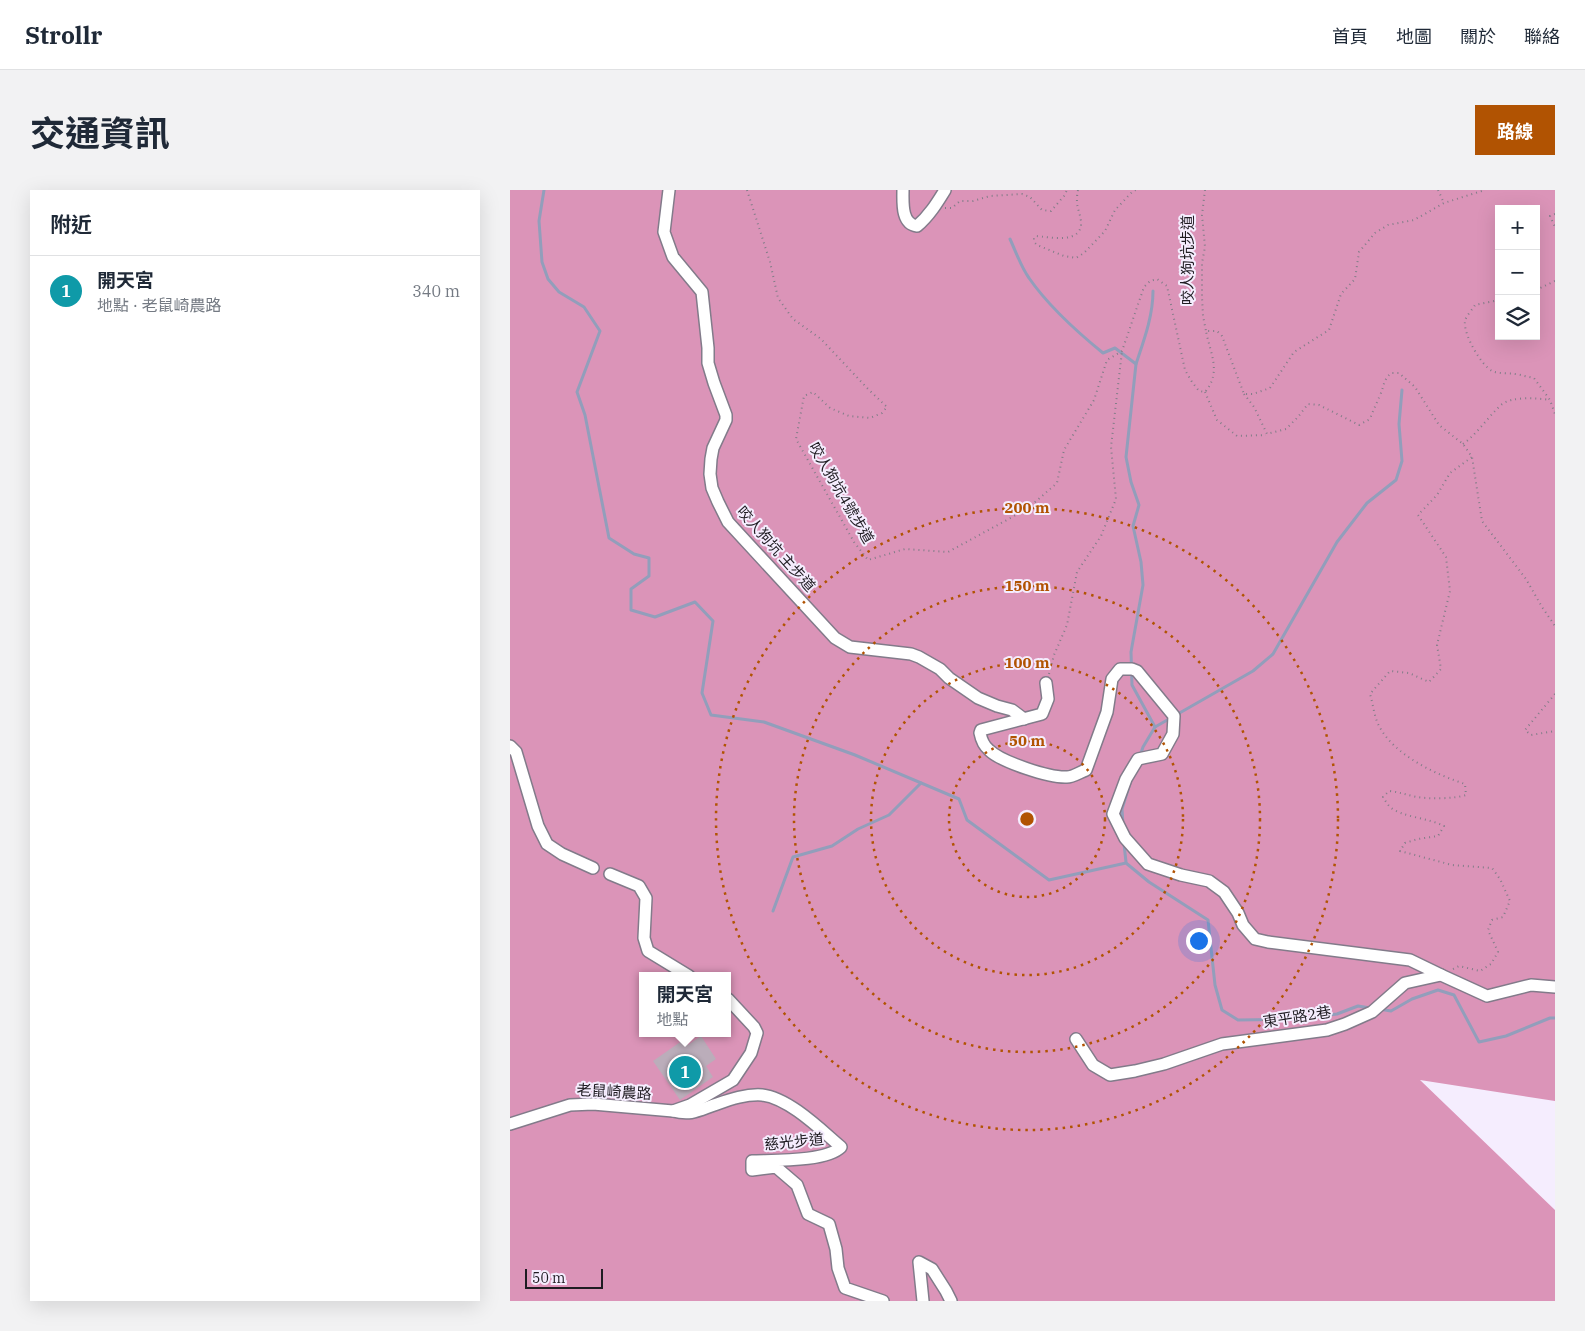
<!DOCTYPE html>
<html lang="zh-TW">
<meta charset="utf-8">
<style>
body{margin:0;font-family:"IBM Plex Serif","Noto Sans TC",serif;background:#f2f2f3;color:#1f2937}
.controls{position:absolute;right:15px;top:15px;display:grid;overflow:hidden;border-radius:0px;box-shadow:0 5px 20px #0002}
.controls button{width:45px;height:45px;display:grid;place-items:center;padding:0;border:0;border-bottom:1px solid #e0e1e3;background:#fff;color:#1f2937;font:25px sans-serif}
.scale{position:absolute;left:15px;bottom:12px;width:78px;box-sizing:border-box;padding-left:5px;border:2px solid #1f1c22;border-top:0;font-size:14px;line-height:18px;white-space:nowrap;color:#1f1c22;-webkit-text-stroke:4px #f5edfe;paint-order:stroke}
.you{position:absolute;left:688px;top:750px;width:18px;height:18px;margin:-12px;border:4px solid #fff;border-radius:50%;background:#1a73e8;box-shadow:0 0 0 8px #1a73e833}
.badge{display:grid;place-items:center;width:32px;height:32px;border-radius:50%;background:#b15302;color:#fff;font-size:16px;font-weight:700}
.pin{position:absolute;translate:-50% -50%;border:2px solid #fff;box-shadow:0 1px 5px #0006}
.popup{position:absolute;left:129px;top:782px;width:92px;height:65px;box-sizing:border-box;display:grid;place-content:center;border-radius:0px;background:#fff;filter:drop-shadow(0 1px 4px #0005);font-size:16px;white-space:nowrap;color:#747a83}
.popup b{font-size:19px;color:#1f2937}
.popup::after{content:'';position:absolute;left:50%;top:100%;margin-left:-10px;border:10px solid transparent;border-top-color:#fff}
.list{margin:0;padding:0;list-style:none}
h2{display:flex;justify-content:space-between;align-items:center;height:65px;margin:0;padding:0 20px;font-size:21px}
h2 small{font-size:16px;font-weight:400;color:#747a83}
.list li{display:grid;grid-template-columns:32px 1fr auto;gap:15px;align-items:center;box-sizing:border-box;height:70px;padding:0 20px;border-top:1px solid #e0e1e3}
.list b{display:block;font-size:19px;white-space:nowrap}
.list p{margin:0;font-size:16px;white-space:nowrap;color:#747a83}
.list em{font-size:16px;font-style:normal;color:#747a83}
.icon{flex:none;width:28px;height:28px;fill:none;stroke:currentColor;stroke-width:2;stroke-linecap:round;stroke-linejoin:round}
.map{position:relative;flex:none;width:1045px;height:1111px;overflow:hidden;border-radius:0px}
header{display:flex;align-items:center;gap:30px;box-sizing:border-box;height:70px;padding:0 25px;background:#fff;border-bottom:1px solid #e0e1e3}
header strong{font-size:24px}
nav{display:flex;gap:28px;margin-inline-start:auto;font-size:18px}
.intro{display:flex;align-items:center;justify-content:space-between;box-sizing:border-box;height:120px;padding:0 30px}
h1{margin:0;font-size:35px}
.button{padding:12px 22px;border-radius:0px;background:#b15302;color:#fff;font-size:18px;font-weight:700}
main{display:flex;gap:30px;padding:0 30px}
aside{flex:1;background:#fff;border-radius:0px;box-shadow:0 5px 20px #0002}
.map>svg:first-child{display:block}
.forest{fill:#db94b8;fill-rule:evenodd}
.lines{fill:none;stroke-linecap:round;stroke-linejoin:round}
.stream{stroke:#929ebb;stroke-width:3}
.building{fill:#bbadba}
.minor-casing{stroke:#827b8a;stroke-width:14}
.path{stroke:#827d88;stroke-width:2;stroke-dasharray:1 4;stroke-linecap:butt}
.minor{stroke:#fff;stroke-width:11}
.ring{fill:none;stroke:#b15302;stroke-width:2.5;stroke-dasharray:2.5 5}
.labels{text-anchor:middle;stroke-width:4;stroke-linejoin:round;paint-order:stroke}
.street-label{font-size:15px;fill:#1f1c22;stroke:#f5edfe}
.centre{fill:#b15302;stroke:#f5edfe;stroke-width:2.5}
.ring-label{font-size:15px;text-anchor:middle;font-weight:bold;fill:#b15302;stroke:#f5edfe;stroke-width:4;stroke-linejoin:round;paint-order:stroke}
</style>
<header>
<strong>Strollr</strong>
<nav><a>首頁</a><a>地圖</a><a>關於</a><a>聯絡</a></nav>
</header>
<div class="intro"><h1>交通資訊</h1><a class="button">路線</a></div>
<main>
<aside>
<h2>附近<small></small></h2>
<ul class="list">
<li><span class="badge" style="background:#0f9aa8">1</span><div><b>開天宮</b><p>地點 · 老鼠崎農路</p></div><em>340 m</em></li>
</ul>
</aside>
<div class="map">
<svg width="1045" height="1111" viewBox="0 0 1045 1111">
<rect width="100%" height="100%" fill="#f5edfe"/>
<!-- forest -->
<path class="forest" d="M0 0H1045V911L910 890 1045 1020V1111H0ZM989 19H1026V146H989ZM132 786H218V843H132Z"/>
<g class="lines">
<!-- stream -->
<g class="stream">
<polyline points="34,0 29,31 32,72 38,89 49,102 74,117 90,141 67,202 75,225 99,348 124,364 139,368 139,386 121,399 121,420 145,427 185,412 203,431 192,503 201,525 254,532 345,565 449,609 457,630 539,690 616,673 639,692 698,730 705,795 712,820 728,830 787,829 827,824 848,816 860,818"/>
<path d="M500 49C506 62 511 77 519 88 539 117 566 141 593 163L605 158 626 174 616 267 621 292 629 315 623 336 631 372 633 395 621 462 622 495 645 537 633 557 630 566"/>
<path d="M626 174C634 150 643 126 643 101"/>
<polyline points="645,537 743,481 763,464 827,352 857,313 886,290 892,271 889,234 892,200"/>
<polyline points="613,635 612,619 621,590"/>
<polyline points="614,654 616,672"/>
<polyline points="263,721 283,667 322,656 348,639 379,625 411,593"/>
<polyline points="869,819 881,821 902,809 928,800 944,805 969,852 996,846 1040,828 1045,828"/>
</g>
</g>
<!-- building -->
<polygon class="building" points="191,846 206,869 196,876 203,887 170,910 143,871 176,848 178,855"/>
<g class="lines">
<defs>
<g id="minor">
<polyline points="159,0 154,42 163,67 192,102 198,158 198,173 204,193 216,225 216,230 203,258 201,269 200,284 202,298 208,312 218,332 325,448 340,457 401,464 409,467 430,479 439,488 468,508 487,516 502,520 514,529"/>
<path d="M393 0C393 12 391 34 407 36 419 26 427 13 435 0"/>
<path d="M536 493 538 509 532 524 471 540 470 543C471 548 474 556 479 560 491 572 540 588 557 587 563 587 570 582 576 580L597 522 602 489 610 479H622L627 481 664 526 663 544 652 564 628 569 616 589 603 624 615 648 638 674 671 685 699 691 714 702 728 723 733 735 745 749 758 752 900 770 931 785"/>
<polyline points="0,556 6,562 28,636 37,654 52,664 83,678"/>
<polyline points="100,684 129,696 136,708 134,748 138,761 179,786"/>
<polyline points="566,849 583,875 600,885 625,881 654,874 712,854 817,840 835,834 862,822 895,793 931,785 977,806 1021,795 1045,797"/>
<path d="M163 921C182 926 189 920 207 914 221 909 236 904 252 905 279 908 311 940 331 957 316 972 263 970 242 971V980L266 977 287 995 298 1024 319 1034 326 1059 328 1078 335 1098 373 1111"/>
<polyline points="0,934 60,915 83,914 163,921 180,915 223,890 241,863 247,843 244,837 218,809"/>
<polyline points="413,1111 409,1072 422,1079 436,1101 441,1111"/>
</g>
</defs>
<!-- minor casing -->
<use href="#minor" class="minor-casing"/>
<!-- path -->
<g class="path">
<path d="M237 0 260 72 268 108 283 129 311 149 358 199 377 217 372 223 360 228 339 226 320 218 303 202 294 206 286 249 344 352 358 370 395 359 438 362 517 319 547 293 554 260 584 210 597 170 612 161 634 97 640 91 647 89 657 96 675 180 682 192 689 201 695 202C712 182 700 163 696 141H707L712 146 734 204H743L760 198 784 162 819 140 831 104 845 89 849 62 865 43 878 35 904 30 934 13 975 0"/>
<path d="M568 0C565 16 569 18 571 31 573 55 540 47 526 46L524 49 525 53 527 55 554 66 566 68 574 63 595 41 605 20 623 1 626 0"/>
<polyline points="695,0 692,25 695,57 692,73 692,107 693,126 696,141"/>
<polyline points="928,0 934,13"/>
<polyline points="435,18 442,18 450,11 463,11 480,6 512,4 520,7 532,20 541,21 554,6 557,0"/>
<polyline points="1045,24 1040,26 1045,37"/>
<polyline points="1026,100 1045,91"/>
<path d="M989 110 965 115C962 120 956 126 955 131 953 144 971 175 982 181 990 184 998 183 1005 184 1012 185 1018 187 1024 188L1040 210 1045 224"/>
<polyline points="695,202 707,230 727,246 756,245"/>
<path d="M734 204 744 217 757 244 776 239 788 227 798 214 809 215 849 235 860 229C863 220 867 213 870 205 875 195 872 192 881 183H889L905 197 929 235 953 254 962 267 972 331 1016 389 1032 417 1045 436"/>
<path d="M953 254C968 243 977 228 991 215 1001 206 1027 208 1040 210"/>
<polyline points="539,484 544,465 557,435 567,382 591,346 606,309 601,257 612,161"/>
<polyline points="1045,504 1015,540 1021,545 1045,541"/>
<path d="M943 779 949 776 970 781 981 774 988 762 978 740 982 730 993 727 1000 711 990 689 982 678 942 675 890 661 895 653 908 649 928 646 934 636C919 628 891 627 880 617 877 614 875 610 873 607L879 601C889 602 897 605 907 607 920 609 944 609 956 605L955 594C925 584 883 565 868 534 864 525 863 514 860 504L880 481 899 483 919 492 931 479 927 455 940 401 936 367 908 325 927 305 940 283 962 267"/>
</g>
<!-- minor -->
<use href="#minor" class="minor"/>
</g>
<!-- distance rings -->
<g class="ring">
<circle cx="517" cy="629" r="78"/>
<circle cx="517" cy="629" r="156"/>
<circle cx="517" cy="629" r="233"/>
<circle cx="517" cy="629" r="311"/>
</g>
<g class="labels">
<!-- street labels -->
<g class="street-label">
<text transform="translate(678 70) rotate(-90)" y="5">咬人狗坑步道</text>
<text transform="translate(331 303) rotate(60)" y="5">咬人狗坑4號步道</text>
<text transform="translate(266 359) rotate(48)" y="5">咬人狗坑 主步道</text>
<text transform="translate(787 827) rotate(-9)" y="5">東平路2巷</text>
<text transform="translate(104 902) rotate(3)" y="5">老鼠崎農路</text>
<text transform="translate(284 952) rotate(-6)" y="5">慈光步道</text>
</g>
</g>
<circle cx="517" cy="629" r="8" class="centre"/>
<g class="ring-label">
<text x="517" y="323">200 m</text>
<text x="517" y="401">150 m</text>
<text x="517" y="478">100 m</text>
<text x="517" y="556">50 m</text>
</g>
</svg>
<div class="controls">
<button>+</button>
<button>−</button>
<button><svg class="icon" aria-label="layers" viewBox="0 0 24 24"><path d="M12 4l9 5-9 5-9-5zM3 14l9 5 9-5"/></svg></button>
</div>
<div class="scale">50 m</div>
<div class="you"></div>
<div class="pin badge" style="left:175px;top:882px;background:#0f9aa8">1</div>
<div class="popup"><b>開天宮</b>地點</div>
</div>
</main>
